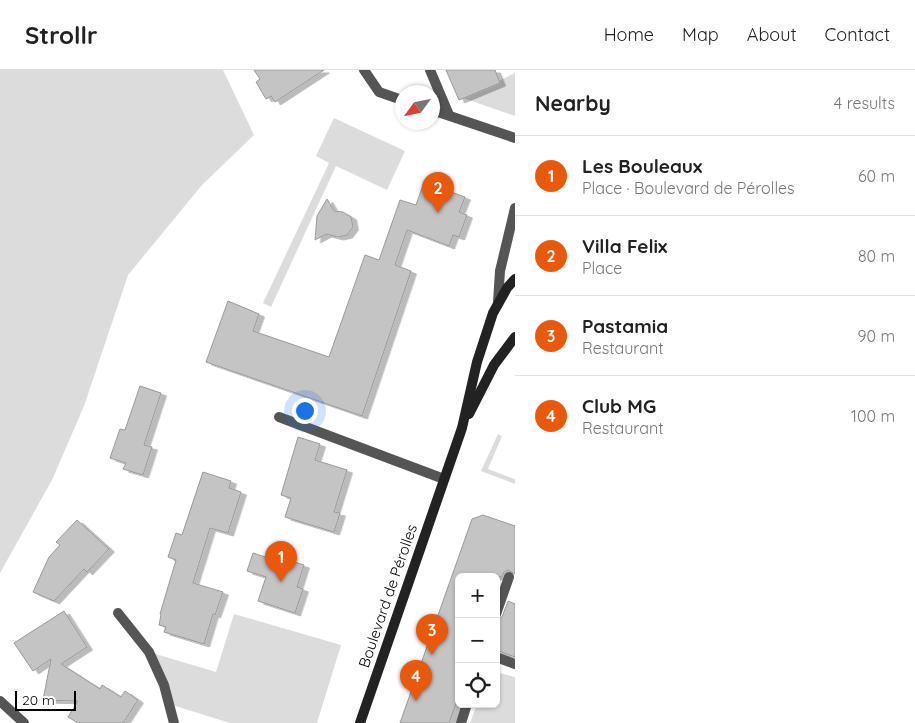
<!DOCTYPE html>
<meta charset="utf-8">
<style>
body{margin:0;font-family:Quicksand,sans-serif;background:#f2f2f2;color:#222}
.controls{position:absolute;right:15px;bottom:15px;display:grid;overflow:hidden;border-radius:8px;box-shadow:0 1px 4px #0004}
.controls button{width:45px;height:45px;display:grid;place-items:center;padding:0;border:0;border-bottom:1px solid #e0e0e0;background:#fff;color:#222;font:25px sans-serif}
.compass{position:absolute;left:395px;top:15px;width:45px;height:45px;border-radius:50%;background:#fff;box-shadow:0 1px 4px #0004;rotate:237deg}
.scale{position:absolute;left:15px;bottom:12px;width:61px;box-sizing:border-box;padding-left:5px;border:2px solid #000;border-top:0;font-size:14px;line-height:18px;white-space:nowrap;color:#000;-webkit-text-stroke:4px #fff;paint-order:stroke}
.you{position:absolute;left:304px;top:340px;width:18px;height:18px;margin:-12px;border:4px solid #fff;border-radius:50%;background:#1a73e8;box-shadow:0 0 0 8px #1a73e833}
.badge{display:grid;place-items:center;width:32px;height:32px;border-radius:50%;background:#ea580c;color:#fff;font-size:16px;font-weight:700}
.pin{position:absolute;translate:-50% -41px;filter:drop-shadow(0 1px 2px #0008)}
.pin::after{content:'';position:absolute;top:26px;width:18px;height:15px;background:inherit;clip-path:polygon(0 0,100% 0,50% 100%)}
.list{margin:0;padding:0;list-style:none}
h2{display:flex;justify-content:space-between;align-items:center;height:65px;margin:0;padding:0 20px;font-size:21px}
h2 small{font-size:16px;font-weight:400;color:#767676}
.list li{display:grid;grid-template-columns:32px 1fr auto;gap:15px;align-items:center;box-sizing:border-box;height:80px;padding:0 20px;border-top:1px solid #e0e0e0}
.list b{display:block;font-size:19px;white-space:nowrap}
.list p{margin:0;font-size:16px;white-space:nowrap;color:#767676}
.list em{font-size:16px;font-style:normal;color:#767676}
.icon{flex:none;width:28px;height:28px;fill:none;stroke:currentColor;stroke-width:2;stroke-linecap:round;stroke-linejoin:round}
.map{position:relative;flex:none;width:515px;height:653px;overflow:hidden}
header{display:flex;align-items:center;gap:30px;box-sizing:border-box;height:70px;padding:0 25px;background:#fff;border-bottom:1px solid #e0e0e0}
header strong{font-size:24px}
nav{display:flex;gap:28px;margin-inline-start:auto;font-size:18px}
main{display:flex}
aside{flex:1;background:#fff}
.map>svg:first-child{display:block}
.green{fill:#dcdcdc}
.building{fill:#c4c4c4;stroke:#999;filter:url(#shadow)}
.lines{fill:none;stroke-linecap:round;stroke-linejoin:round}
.lane{stroke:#555;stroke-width:10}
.street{stroke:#555;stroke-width:10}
.secondary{stroke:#222;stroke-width:10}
.labels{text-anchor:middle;stroke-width:4.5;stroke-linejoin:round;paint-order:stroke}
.street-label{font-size:15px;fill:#000;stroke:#fff}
</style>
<header>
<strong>Strollr</strong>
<nav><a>Home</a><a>Map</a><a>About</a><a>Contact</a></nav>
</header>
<main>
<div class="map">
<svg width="515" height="653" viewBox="0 0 515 653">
<defs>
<filter id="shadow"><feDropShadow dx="5.5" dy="3" stdDeviation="0" flood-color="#0004"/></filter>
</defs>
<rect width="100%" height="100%" fill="#fff"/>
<!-- green -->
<g class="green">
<polygon points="0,0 223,0 254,65 202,115 128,205 84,336 52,410 0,503"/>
<polygon points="515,3 515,46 463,28"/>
<polygon points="334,48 405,81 387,120 336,96 271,237 263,233 329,93 316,86"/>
<polygon points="498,364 502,366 488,399 515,409 515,414 481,401"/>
<polygon points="234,544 341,575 317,653 230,653 169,634 149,582 216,602"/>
<polygon points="496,602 515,607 515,653 470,653 477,634 496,634"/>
</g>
<!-- building -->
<g class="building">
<polygon points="254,0 324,0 275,32 271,26 266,29 256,12 260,9"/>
<polygon points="446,0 495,0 500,13 459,30"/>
<polygon points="424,112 465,127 459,142 467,145 459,167 453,165 449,176 407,160 395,195 411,201 362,346 206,292 228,231 259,244 253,261 329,287 365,185 379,190 400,130 416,135"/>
<polygon points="327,129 334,141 343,142 351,147 353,157 347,165 338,167 326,164 315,170 317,146"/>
<polygon points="140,316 161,323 144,375 152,377 143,405 123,399 126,393 110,388 120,359 125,360"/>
<polygon points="298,367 320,374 315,390 347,400 334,442 340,443 334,462 285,447 291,428 281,425"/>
<polygon points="203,402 231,411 229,418 241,422 228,463 210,458 193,513 223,522 215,545 213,544 204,574 164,562 166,557 159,555 161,545 160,544 176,490 168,487 176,463 182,465"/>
<polygon points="483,445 515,456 515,504 508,500 504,502 502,507 459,507 459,625 449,653 400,653 472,449"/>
<polygon points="77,450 109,479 87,502 84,499 54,531 33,522 49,487 60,475 56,472"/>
<polygon points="253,483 287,494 288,490 304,495 297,517 303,519 295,543 258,531 266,507 247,501"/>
<polygon points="508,531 515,534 515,587 496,580 496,551 502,547"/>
<polygon points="64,541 87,577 61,594 100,619 102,615 121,627 125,621 138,630 123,653 78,653 68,647 78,631 43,630 51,589 33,601 14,573"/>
</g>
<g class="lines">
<!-- lane -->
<g class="lane">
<polyline points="430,0 449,45"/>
<polyline points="498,232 500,201 515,138"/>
<polyline points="496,544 509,507"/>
<polyline points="496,587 515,594"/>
<polyline points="461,653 467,634"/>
</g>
<!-- street -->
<g class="street">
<polyline points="364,0 379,22 402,30"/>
<polyline points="432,40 515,68"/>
<polyline points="279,347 444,409"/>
<polyline points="118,543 149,582 164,615 174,653"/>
<polyline points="0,631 24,653"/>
</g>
<!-- secondary -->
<g class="secondary">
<polyline points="469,344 494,295 515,267"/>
<polyline points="360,653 462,358 477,292 493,243 507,218 515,209"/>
</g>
</g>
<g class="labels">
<!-- street labels -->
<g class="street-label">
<text transform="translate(388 526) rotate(-71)" y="5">Boulevard de Pérolles</text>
</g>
</g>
</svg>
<div class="controls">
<button>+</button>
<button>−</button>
<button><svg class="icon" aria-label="locate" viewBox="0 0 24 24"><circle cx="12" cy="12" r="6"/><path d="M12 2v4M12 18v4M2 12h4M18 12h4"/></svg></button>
</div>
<svg class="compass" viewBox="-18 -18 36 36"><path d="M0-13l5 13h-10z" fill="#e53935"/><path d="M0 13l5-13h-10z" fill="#767676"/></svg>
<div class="scale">20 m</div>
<div class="you"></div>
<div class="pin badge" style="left:281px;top:512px">1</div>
<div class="pin badge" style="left:438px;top:143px">2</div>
<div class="pin badge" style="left:432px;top:585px">3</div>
<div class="pin badge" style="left:416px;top:631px">4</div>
</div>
<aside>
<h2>Nearby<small>4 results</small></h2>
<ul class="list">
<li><span class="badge">1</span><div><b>Les Bouleaux</b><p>Place · Boulevard de Pérolles</p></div><em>60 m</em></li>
<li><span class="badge">2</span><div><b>Villa Felix</b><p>Place</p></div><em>80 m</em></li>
<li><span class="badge">3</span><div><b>Pastamia</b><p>Restaurant</p></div><em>90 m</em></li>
<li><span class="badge">4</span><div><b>Club MG</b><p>Restaurant</p></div><em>100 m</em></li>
</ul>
</aside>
</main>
